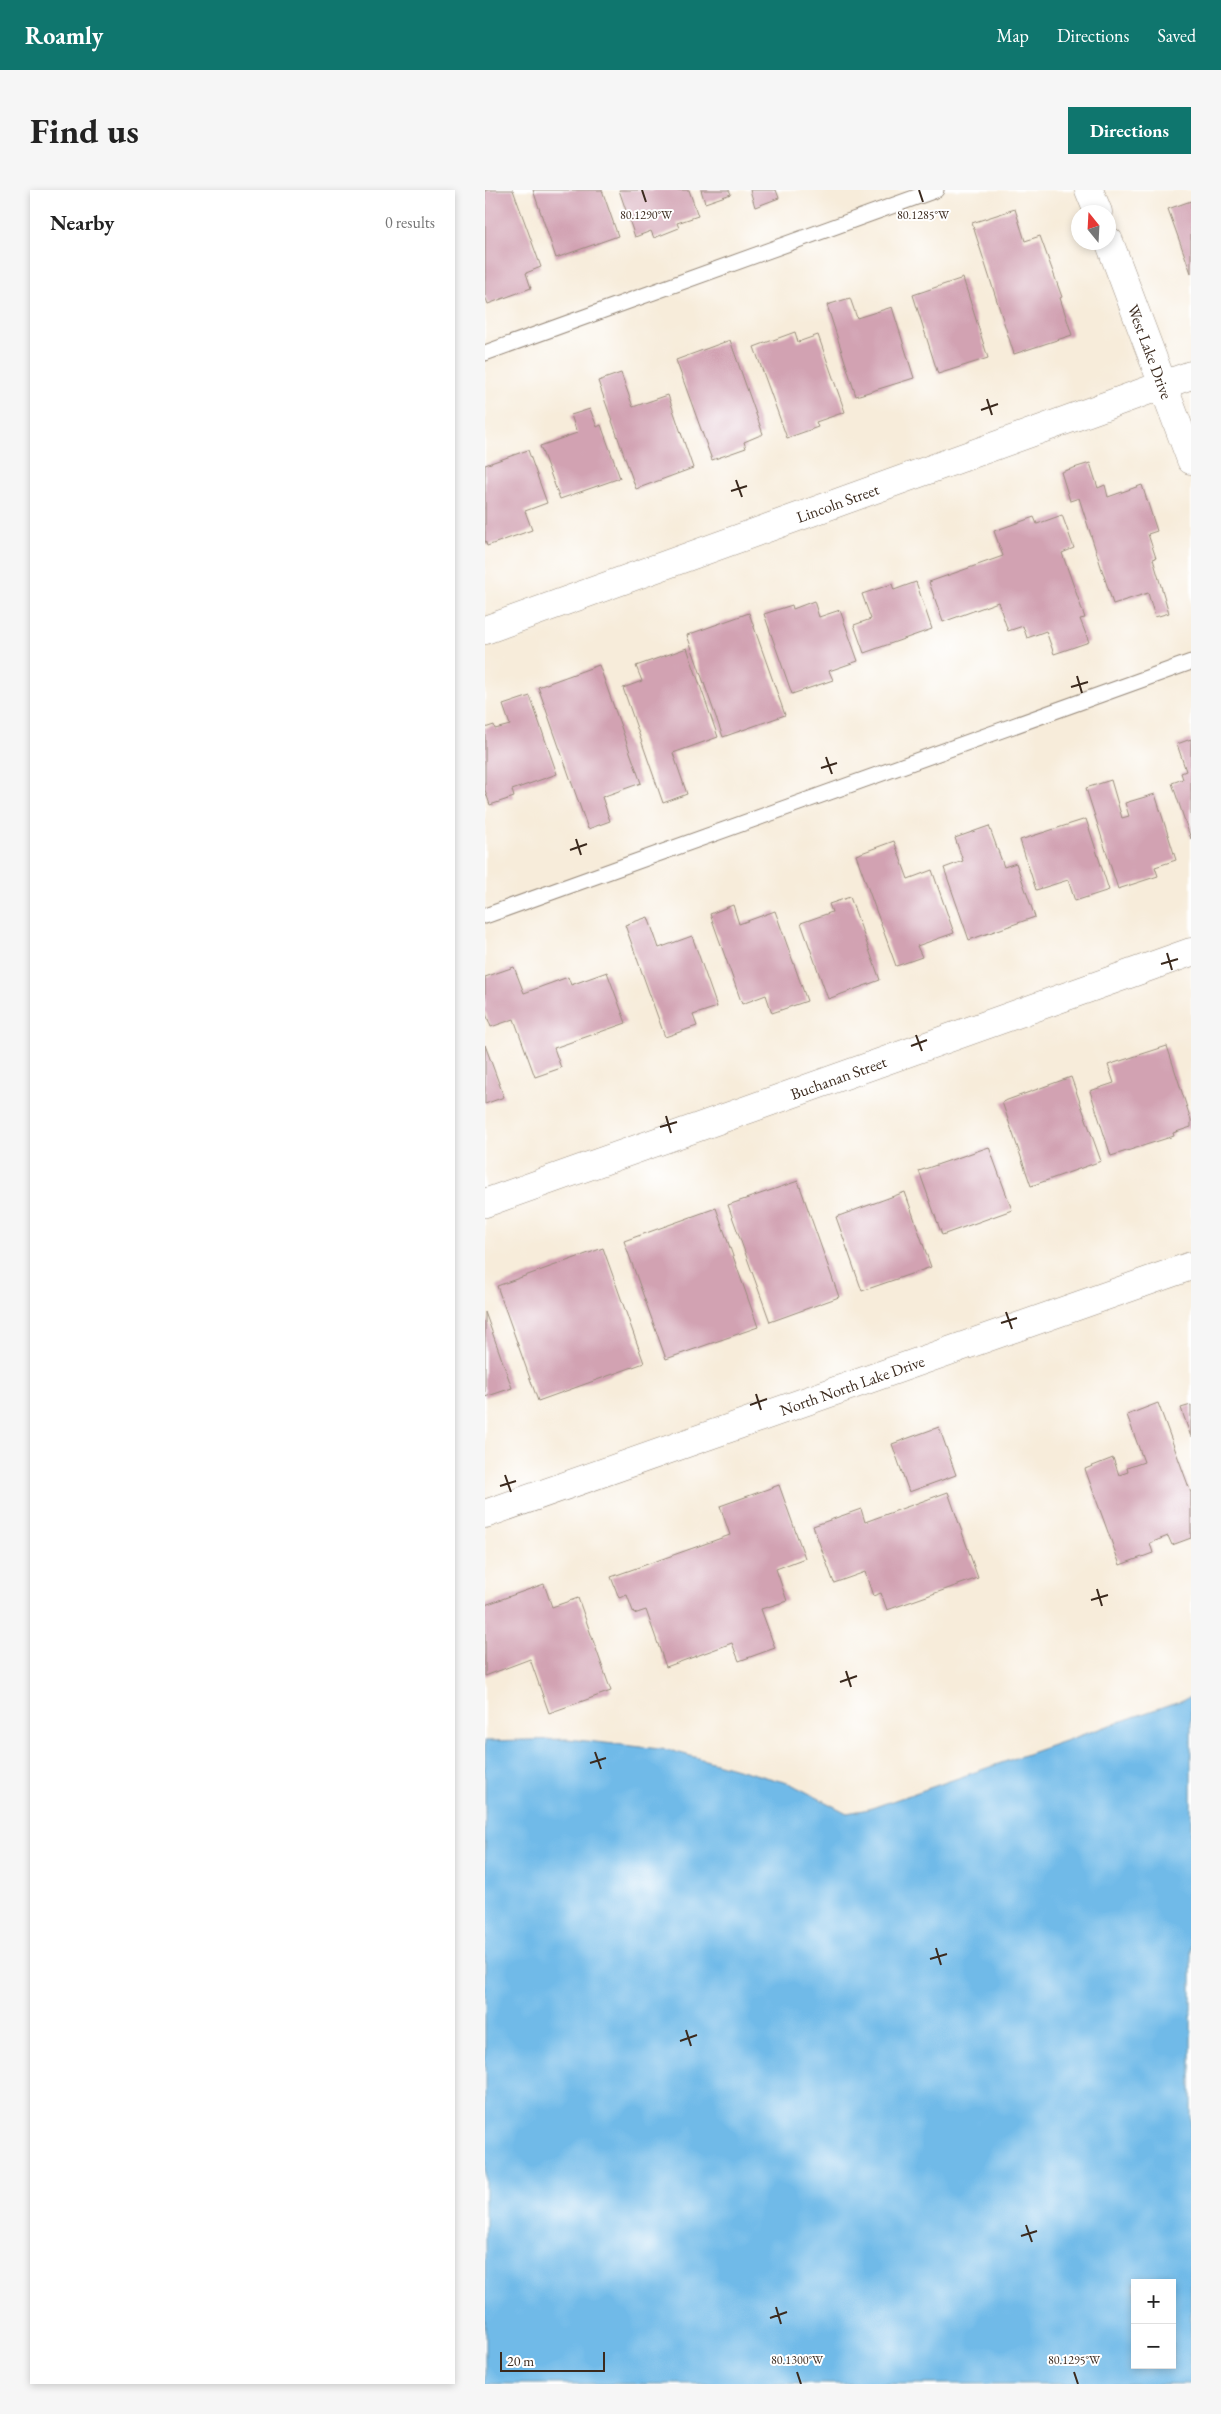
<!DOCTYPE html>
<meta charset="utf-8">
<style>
body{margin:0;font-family:"EB Garamond",serif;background:#f6f6f6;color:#222}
.controls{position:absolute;right:15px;bottom:15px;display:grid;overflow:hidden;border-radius:0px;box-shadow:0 2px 8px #0003}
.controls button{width:45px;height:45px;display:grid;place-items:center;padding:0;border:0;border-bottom:1px solid #e0e0e0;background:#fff;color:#222;font:25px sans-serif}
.compass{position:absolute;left:586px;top:15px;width:45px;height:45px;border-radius:50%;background:#fff;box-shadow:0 2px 8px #0003;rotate:342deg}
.scale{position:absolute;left:15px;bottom:12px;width:105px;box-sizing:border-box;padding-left:5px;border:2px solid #3b2a1e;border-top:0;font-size:14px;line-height:18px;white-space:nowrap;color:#3b2a1e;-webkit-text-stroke:4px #fff;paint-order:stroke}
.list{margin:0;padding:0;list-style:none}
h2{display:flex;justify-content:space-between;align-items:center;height:65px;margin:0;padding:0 20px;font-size:21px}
h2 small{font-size:16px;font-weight:400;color:#767676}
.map{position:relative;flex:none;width:706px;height:2194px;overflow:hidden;border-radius:0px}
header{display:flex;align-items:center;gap:30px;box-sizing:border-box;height:70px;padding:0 25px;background:#0f766e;color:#fff}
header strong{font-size:24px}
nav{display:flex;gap:28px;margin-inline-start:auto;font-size:18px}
.intro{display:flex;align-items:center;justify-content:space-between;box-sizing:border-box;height:120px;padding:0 30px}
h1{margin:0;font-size:35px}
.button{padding:12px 22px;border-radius:0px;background:#0f766e;color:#fff;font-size:18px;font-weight:700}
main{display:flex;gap:30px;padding:0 30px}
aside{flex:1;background:#fff;border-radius:0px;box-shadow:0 2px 8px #0003}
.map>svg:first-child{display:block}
.water{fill:#6fbae8;stroke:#557283;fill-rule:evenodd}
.building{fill:#d2a2b2}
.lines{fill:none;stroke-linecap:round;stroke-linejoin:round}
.lane-casing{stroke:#998b7c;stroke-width:17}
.street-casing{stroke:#998b7c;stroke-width:29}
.lane{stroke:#fff;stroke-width:15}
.street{stroke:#fff;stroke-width:28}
.ticks{fill:none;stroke:#3b2a1e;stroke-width:2}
.labels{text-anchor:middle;stroke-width:4;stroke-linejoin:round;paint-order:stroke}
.street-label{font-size:16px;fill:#3b2a1e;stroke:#fff}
.ticks-label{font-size:12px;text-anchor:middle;fill:#3b2a1e;stroke:#fff;stroke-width:4;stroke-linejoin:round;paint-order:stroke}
</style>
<header>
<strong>Roamly</strong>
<nav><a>Map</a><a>Directions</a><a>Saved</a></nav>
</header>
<div class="intro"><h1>Find us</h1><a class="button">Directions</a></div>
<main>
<aside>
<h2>Nearby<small>0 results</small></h2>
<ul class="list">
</ul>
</aside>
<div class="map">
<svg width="706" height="2194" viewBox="0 0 706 2194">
<rect width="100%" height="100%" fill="#fff"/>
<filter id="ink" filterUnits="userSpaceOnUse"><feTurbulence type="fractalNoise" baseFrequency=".02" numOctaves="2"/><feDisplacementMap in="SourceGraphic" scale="10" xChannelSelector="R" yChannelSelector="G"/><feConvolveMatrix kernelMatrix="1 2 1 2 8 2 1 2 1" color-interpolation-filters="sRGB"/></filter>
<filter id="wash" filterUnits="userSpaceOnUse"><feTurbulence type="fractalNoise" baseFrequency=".0096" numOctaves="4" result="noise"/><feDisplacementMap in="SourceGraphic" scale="20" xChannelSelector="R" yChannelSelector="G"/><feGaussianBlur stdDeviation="1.12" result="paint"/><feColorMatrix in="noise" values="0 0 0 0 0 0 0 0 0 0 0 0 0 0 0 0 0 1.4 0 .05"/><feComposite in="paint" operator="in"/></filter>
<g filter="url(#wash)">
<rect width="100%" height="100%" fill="#f7ecda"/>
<!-- water -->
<path class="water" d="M706 1507V2194H0V1551L83 1549 184 1560 306 1594 362 1623 384 1619ZM650 2093H687V2175H650Z"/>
<g id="blocks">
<!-- building -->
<g class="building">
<polygon points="0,0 28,0 56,77 41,83 46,98 3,114 0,106"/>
<polygon points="48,0 117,0 133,46 71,68"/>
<polygon points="134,0 204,0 213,26 192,33 194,38 169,48 166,41 150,47"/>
<polygon points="216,0 244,0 246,4 220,13"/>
<polygon points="265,0 291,0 294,8 270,17"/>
<polygon points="706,11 706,83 683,19"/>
<polygon points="530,19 540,51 555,46 577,107 575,108 587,145 529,164 487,33"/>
<polygon points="478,88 503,168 453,184 428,105"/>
<polygon points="365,108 372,128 407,117 429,188 371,206 342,115"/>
<polygon points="310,142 313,152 333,145 360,222 331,232 333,237 302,248 269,157"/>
<polygon points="245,150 278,244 259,252 261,258 227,270 191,170"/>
<polygon points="136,183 148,217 183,205 208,278 151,299 113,191"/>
<polygon points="105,219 112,237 116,235 135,288 75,309 55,256 92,243 86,225"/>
<polygon points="43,260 62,313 40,321 47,340 2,356 0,350 0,275"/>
<polygon points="605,273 613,298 620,295 623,307 657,295 672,341 663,344 671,368 668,369 684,423 670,427 663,403 628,414 594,308 585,311 576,282"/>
<polygon points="577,325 589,358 577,363 600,428 595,429 604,452 569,464 561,441 542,448 538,436 523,441 513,412 458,432 444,392 518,366 509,341 549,327 552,334"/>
<polygon points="431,392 447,439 379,463 369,435 386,429 377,404 407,394 409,400"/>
<polygon points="329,411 334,427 355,420 373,471 344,481 348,490 307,504 279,424 307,415 308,419"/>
<polygon points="264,423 300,525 238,547 202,445"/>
<polygon points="202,458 233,547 188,563 202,604 178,613 138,498 157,491 151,476"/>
<polygon points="114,475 156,593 117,607 125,631 103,639 53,497"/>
<polygon points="45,506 72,584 27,600 29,607 5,615 0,600 0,538 9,535 10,539 25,535 18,515"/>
<polygon points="706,549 706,649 687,593 698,589 696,583 701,581 692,554"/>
<polygon points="626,590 637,628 644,626 640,613 670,604 691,670 670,677 673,686 633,699 601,598"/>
<polygon points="601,629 624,700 590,711 583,690 551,700 535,650"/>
<polygon points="504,636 519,677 531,673 550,727 484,750 459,678 478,671 470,648"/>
<polygon points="409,651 423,689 447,680 469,743 432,756 437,767 411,776 371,665"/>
<polygon points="365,707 395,790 343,809 316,733 347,722 344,714"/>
<polygon points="248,715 254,734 290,721 322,811 287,823 281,805 257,814 225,724"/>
<polygon points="163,727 174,758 207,746 232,817 208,825 212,836 180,847 140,735"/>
<polygon points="29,777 39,803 83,787 86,795 122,782 141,833 69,858 76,878 50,887 29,829 6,837 0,821 0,787"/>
<polygon points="0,855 19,907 0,914"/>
<polygon points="682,856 706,930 706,937 688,943 689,946 626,966 605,901 629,893 623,875"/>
<polygon points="586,887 616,971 546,996 517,912"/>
<polygon points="504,957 527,1020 457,1045 434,981"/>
<polygon points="313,991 354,1107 285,1132 243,1015"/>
<polygon points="420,1002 446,1077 377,1101 351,1027"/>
<polygon points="231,1018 273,1137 181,1169 139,1051"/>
<polygon points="118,1058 159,1173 53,1211 12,1096"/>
<polygon points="0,1122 27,1198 0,1207"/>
<polygon points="673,1213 706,1303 706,1348 687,1355 683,1346 665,1353 668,1363 635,1375 600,1279 628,1268 634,1285 643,1282 642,1278 659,1272 642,1225"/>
<polygon points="706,1215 706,1247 696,1218"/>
<polygon points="454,1237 471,1285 424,1302 407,1254"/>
<polygon points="294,1295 320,1368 291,1379 302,1411 276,1419 290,1458 254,1471 247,1453 181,1477 161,1420 149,1424 142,1405 134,1408 126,1387 245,1345 235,1316"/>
<polygon points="463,1302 493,1388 402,1420 396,1403 388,1406 380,1382 349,1393 328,1336 376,1319 380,1332"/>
<polygon points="59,1394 67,1417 93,1408 126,1501 64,1523 45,1469 0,1486 0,1415"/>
</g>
</g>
</g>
<g filter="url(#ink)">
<use href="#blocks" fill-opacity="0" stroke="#998b7c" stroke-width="1"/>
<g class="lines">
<defs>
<g id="lane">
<polyline points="0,163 451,0"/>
<polyline points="0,726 706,472"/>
</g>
<g id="street">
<polyline points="604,0 613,22"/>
<path id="s1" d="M624 51 706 270"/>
<path id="s2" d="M0 440 706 185"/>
<path id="s3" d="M0 1013 706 762"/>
<path id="s4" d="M0 1324 706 1076"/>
</g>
</defs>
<!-- lane casing -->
<use href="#lane" class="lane-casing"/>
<!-- street casing -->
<use href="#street" class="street-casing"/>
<!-- lane -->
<use href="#lane" class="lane"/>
<!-- street -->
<use href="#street" class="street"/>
</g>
</g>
<!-- ticks -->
<path class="ticks" d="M157 0 161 12M434 0 438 12M502 209 507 225M496 220 513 214M251 290 257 307M246 301 262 296M592 486 597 503M586 497 603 492M341 567 347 584M336 578 352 573M91 649 96 665M85 660 102 654M682 763 687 780M676 774 693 769M431 845 437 861M426 856 442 850M181 926 186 943M175 937 192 932M521 1122 527 1139M516 1133 532 1128M271 1204 276 1220M265 1215 282 1209M20 1285 26 1302M15 1296 31 1291M612 1399 617 1416M606 1410 623 1405M361 1481 366 1497M355 1492 372 1486M110 1562 116 1579M105 1573 121 1568M451 1758 456 1775M445 1769 462 1764M201 1840 206 1856M195 1851 212 1845M541 2035 547 2052M536 2046 552 2041M291 2117 296 2134M285 2128 302 2122M312 2182 316 2194M589 2182 593 2194"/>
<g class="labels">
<!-- street labels -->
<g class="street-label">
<text dy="6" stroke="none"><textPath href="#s1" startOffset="118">West Lake Drive</textPath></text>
<text dy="6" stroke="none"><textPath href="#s2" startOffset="375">Lincoln Street</textPath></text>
<text dy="6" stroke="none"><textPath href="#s3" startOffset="375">Buchanan Street</textPath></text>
<text dy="6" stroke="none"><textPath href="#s4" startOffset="389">North North Lake Drive</textPath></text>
</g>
</g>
<g class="ticks-label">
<text x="161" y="29">80.1290°W</text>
<text x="438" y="29">80.1285°W</text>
<text x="312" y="2174">80.1300°W</text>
<text x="589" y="2174">80.1295°W</text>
</g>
</svg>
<div class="controls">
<button>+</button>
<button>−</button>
</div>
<svg class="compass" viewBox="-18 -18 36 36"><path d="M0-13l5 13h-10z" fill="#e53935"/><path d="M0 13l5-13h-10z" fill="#767676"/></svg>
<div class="scale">20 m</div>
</div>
</main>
